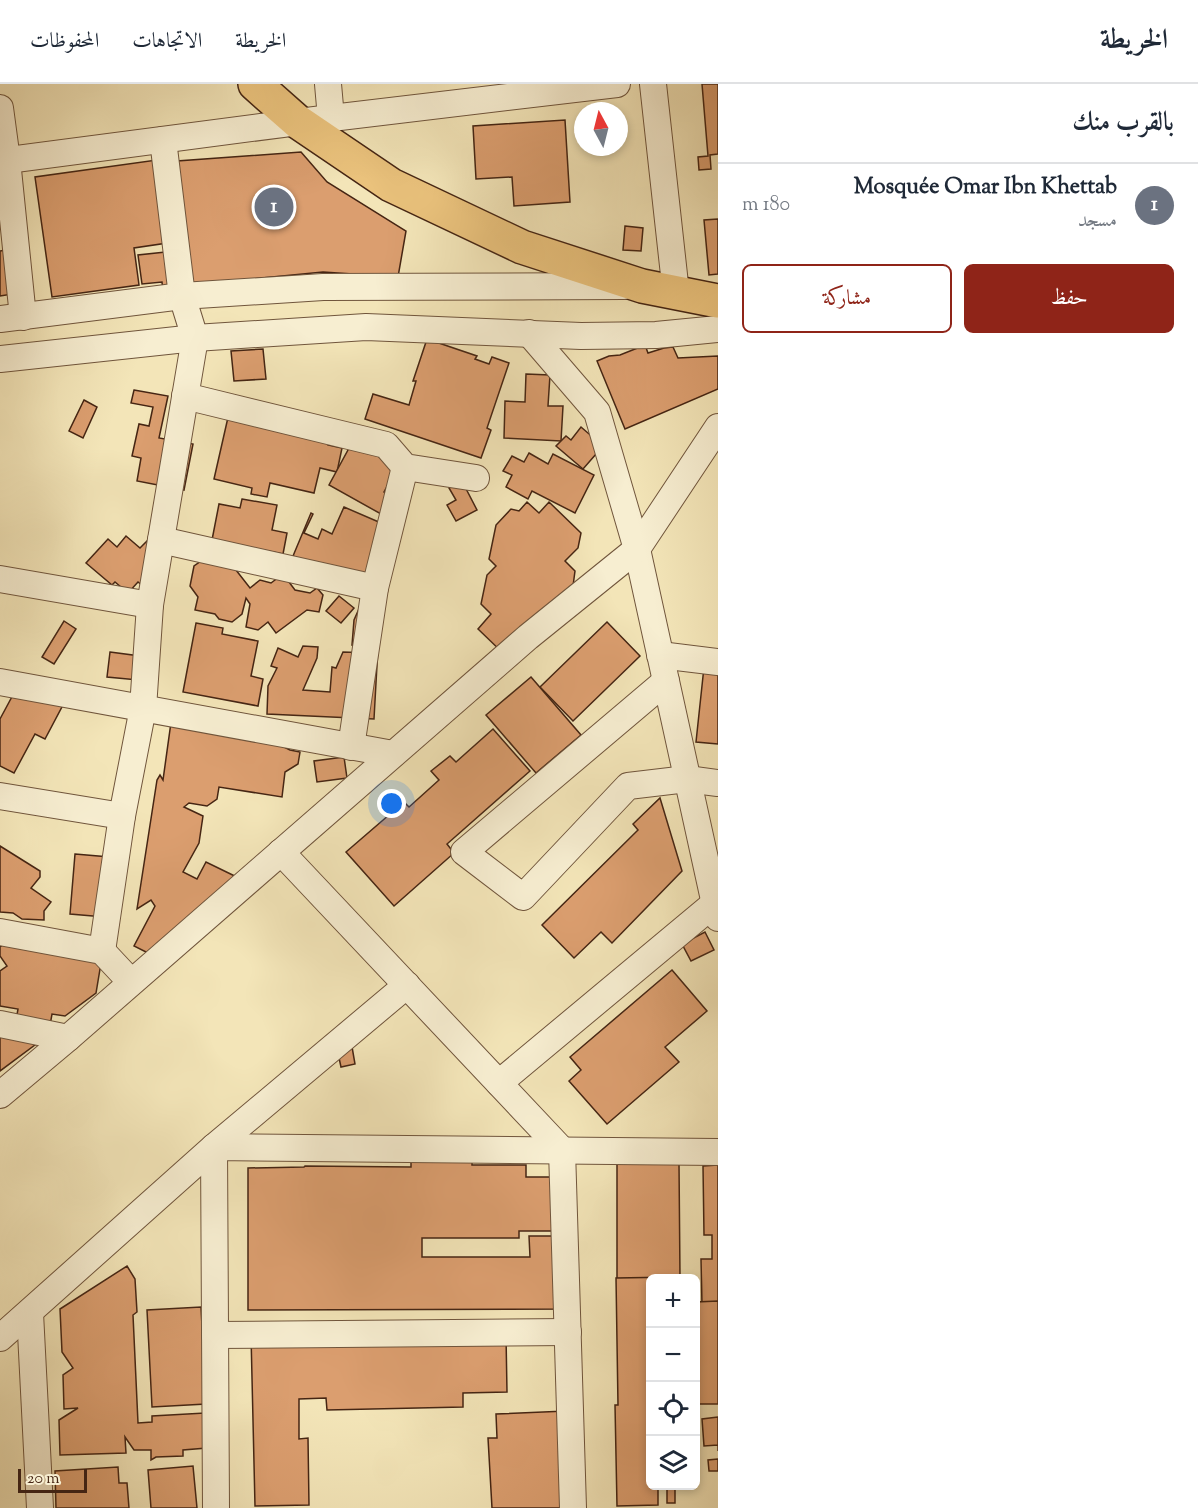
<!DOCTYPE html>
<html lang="ar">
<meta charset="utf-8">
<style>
body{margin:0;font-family:"Sorts Mill Goudy",Amiri,serif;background:#f2f2f3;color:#1f2937;direction:rtl}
.controls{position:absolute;right:18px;bottom:18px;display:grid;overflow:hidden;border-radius:9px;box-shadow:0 3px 9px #0003}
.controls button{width:54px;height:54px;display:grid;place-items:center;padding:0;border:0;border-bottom:2px solid #e0e1e3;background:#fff;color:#1f2937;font:30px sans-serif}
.compass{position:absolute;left:574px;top:18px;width:54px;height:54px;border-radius:50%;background:#fff;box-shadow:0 3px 9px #0003;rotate:353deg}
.scale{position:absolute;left:18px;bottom:15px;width:69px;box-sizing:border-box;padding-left:6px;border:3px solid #452513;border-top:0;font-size:16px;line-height:21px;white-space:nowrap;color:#452513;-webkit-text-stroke:4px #f7eed1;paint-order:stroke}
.you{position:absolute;left:392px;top:720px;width:21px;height:21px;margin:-15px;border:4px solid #fff;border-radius:50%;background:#1a73e8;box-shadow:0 0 0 9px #1a73e833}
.badge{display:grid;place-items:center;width:39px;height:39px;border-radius:50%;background:#8f2418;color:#fff;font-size:20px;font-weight:700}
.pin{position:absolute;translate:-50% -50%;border:3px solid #fff;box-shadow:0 2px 6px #0006}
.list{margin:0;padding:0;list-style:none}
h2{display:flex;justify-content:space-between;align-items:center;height:78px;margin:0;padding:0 24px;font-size:26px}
h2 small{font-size:20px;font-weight:400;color:#747a83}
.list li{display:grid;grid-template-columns:39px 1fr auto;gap:18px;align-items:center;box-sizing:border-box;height:84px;padding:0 24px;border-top:2px solid #e0e1e3}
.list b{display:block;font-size:22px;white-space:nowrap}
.list p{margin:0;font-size:20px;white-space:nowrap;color:#747a83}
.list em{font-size:20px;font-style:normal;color:#747a83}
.actions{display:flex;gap:12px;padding:18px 24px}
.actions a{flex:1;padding:14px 0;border:2px solid #8f2418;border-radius:9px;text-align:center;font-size:21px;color:#8f2418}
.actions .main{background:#8f2418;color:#fff}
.icon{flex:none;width:33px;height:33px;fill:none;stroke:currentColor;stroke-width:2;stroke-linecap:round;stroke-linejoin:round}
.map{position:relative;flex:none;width:718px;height:1424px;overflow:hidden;direction:ltr}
header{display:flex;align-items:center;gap:36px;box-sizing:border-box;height:84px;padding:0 30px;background:#fff;border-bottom:2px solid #e0e1e3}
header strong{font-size:28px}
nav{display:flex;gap:33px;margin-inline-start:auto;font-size:21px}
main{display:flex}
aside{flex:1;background:#fff}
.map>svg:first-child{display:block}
.building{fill:#db9e6f;stroke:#452513;stroke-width:1.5}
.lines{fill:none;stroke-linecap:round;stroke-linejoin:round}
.minor-casing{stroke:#70553c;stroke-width:28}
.major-casing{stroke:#452513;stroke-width:36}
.minor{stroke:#f7eed1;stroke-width:26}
.major{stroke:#eac27c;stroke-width:33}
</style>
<header>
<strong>الخريطة</strong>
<nav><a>الخريطة</a><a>الاتجاهات</a><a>المحفوظات</a></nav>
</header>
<main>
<aside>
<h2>بالقرب منك<small></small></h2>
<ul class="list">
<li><span class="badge" style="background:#6b7280">1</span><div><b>Mosquée Omar Ibn Khettab</b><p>مسجد</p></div><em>180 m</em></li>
</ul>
<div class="actions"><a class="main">حفظ</a><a>مشاركة</a></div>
</aside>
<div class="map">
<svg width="718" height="1424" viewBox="0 0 718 1424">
<rect width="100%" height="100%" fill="#f3e5b8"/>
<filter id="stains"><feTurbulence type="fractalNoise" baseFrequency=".00333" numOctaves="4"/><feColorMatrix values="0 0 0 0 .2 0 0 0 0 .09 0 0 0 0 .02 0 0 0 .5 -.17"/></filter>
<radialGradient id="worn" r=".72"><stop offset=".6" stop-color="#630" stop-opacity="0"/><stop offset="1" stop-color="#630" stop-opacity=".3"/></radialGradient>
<!-- building -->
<g class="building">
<polygon points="702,0 718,0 718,70 710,71 711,85 699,86 698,73 708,72"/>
<polygon points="565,36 570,118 514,122 512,93 476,95 473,42"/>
<polygon points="301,68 327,98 406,147 398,193 323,188 189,201 177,77"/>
<polygon points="171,74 174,158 134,164 139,201 52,213 35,93"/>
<polygon points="718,135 718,190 709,191 704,136"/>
<polygon points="625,142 643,144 641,167 623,166"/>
<polygon points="18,164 25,208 0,212 0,167"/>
<polygon points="184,166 188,205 163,208 162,198 142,200 138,171"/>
<polygon points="427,255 477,272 475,275 489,280 492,273 509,279 487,344 491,346 481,374 365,335 373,310 409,321 416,297 413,297"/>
<polygon points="645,261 648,269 664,264 673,263 678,274 718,272 718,305 625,345 597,277 609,272 620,271"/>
<polygon points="263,265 266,295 234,297 231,267"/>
<polygon points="526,290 550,291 548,322 563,322 561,357 504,354 505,317 525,318"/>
<polygon points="134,306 168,312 159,354 193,360 184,406 137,397 141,374 132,372 139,340 149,342 153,323 131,319"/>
<polygon points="84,316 97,323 83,354 69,347"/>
<polygon points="229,329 330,353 328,361 342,364 337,388 320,384 314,409 270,399 267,413 251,410 252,404 214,395"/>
<polygon points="581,343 603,362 583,385 556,362 566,352 571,356"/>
<polygon points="354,355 363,364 398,383 384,408 391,412 381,430 329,401"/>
<polygon points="529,369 548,380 553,370 594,391 575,429 532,407 528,415 506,403 512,391 503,387 512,372 524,378"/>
<polygon points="462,397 477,426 456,437 447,421 456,416 449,404"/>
<polygon points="242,415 277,421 272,446 287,449 283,470 212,456 219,420 240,424"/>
<polygon points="527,418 539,429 549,418 581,449 578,464 565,477 575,487 573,502 505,571 478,545 491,530 481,520 487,491 496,482 489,475 496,441 511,425 519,427"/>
<polygon points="344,423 388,442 368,503 293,472 311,429 313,430 304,449 318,455 322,445 332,450"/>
<polygon points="126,452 140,464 147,457 162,470 149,507 138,498 128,509 115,498 112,501 86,479 108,455 117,463"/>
<polygon points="204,475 232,481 250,504 260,496 271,499 283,490 295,506 310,509 317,504 323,511 319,528 307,526 276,549 268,538 258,546 246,543 250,520 246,514 242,530 232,538 219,535 215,530 195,526 198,513 190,502 194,482"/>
<polygon points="339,512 354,524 341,539 326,527"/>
<polygon points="363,516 379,545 374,635 267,630 268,602 277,584 271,582 278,564 298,573 303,562 318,563 317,574 303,606 330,608 332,583 336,584 343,568 372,569 372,563 352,561 354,536"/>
<polygon points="64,537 76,545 54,580 42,573"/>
<polygon points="607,538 640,572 573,637 540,603"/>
<polygon points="196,539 223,544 222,550 258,557 251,592 263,595 258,622 183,608"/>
<polygon points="110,568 140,572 138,596 107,593"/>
<polygon points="704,583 718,585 718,660 696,658"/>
<polygon points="531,593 581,651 536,689 486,631"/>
<polygon points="21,596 64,619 45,655 35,650 14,689 0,682 0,635"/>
<polygon points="173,624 256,649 290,666 300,668 298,680 285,688 282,713 219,703 217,715 207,722 189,719 184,723 203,732 199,759 183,788 197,795 206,778 247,798 154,872 134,862 155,822 151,816 137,825 157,696 160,691 163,696"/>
<polygon points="493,645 530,687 447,760 454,769 394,822 346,768 404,718 409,723 439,696 431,687 450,672 456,678"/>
<polygon points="344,673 347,694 317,698 314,677"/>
<polygon points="660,714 682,787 612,859 601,848 574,874 542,841 638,746 633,740"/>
<polygon points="0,762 40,787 40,793 31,804 51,818 44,827 44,836 22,835 13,829 0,828"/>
<polygon points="75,770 121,774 116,834 70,830"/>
<polygon points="705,848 714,866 691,877 682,860"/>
<polygon points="16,851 101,879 96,909 65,932 52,930 47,959 39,958 0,987 0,940 15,942 18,925 0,922 0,887 7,882 0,872 0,863"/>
<polygon points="672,886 707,927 665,963 679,978 607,1040 569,997 581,986 570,973"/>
<polygon points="351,957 355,980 341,983 336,960"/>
<polygon points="411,1074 472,1074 472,1081 526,1081 526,1093 551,1093 566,1147 519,1147 519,1154 422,1154 422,1173 530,1173 529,1152 567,1152 567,1225 248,1226 248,1084 304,1083 305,1082 411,1083"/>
<polygon points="617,1079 679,1079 680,1194 617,1197"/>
<polygon points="718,1081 718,1220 702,1221 701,1175 712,1175 712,1151 704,1151 703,1082"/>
<polygon points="127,1182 135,1195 137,1228 133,1231 138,1339 152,1338 152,1332 205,1329 207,1364 183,1366 183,1372 156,1373 151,1376 151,1366 134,1366 125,1353 126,1369 60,1371 59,1336 78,1324 64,1325 63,1291 73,1284 62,1268 60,1225"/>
<polygon points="675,1193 675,1194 650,1194 650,1402 658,1402 658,1421 617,1422 615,1321 618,1321 616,1194"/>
<polygon points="718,1217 718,1320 696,1320 696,1218"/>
<polygon points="201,1223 206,1320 152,1323 147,1226"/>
<polygon points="251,1251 506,1251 507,1308 463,1309 463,1323 327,1326 326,1314 299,1315 299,1355 308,1354 309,1421 255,1422"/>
<polygon points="566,1327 571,1424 492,1424 488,1354 497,1354 496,1330"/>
<polygon points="718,1333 718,1367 718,1361 704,1362 702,1335"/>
<polygon points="718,1375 718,1387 709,1387 708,1376"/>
<polygon points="193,1382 197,1424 151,1424 148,1386"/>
<polygon points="118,1383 119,1399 127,1399 129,1424 56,1424 55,1387"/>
<rect x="667" y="1402" width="8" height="17"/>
</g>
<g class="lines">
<defs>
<g id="minor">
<polyline points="328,0 331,34"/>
<polyline points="653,0 676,209"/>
<polyline points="0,24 7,76 23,233"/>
<polyline points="0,77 298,38 617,0"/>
<polyline points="0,235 182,212 323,203 624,202"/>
<polyline points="529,249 597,328 637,465 718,834"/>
<polyline points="0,275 195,254 366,243 581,252 656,251 718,245"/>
<polyline points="185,312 386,361 405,383 476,394"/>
<polyline points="161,456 375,504"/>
<polyline points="0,495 150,521"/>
<polyline points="660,571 718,578"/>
<polyline points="666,597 464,768 523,813 628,702 687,695 718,699"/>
<polyline points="0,598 393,670"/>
<polyline points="351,663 375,504 405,383"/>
<polyline points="0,712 122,732"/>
<polyline points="281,768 562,1066 573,1424"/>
<polyline points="0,848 102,867 131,898"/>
<polyline points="102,867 122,732 143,624 150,521 195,254 182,212 163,56"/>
<polyline points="0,940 68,954"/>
<polyline points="499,999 715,819 718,820"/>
<polyline points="0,1011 68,954 528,553 637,465 718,343"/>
<polyline points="30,1229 40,1424"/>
<polyline points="215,1251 568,1248"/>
<polyline points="0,1254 214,1063 718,1068"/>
<polyline points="216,1424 214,1063 407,901"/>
</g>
<polyline id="major" points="255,0 298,38 391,101 522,163 642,202 718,217"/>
</defs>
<!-- minor casing -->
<use href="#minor" class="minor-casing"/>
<!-- major casing -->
<use href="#major" class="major-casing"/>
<!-- minor -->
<use href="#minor" class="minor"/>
<!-- major -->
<use href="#major" class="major"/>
</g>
<rect width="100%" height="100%" filter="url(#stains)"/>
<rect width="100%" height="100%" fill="url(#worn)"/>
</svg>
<div class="controls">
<button>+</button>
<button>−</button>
<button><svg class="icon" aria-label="locate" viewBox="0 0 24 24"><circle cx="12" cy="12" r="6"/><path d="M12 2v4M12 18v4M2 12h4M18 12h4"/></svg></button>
<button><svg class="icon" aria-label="layers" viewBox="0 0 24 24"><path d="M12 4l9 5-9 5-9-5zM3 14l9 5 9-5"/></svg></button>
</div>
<svg class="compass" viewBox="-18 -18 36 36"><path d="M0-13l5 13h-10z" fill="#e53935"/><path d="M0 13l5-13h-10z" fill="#747a83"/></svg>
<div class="scale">20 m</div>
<div class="you"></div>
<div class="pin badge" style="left:274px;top:123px;background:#6b7280">1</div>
</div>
</main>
